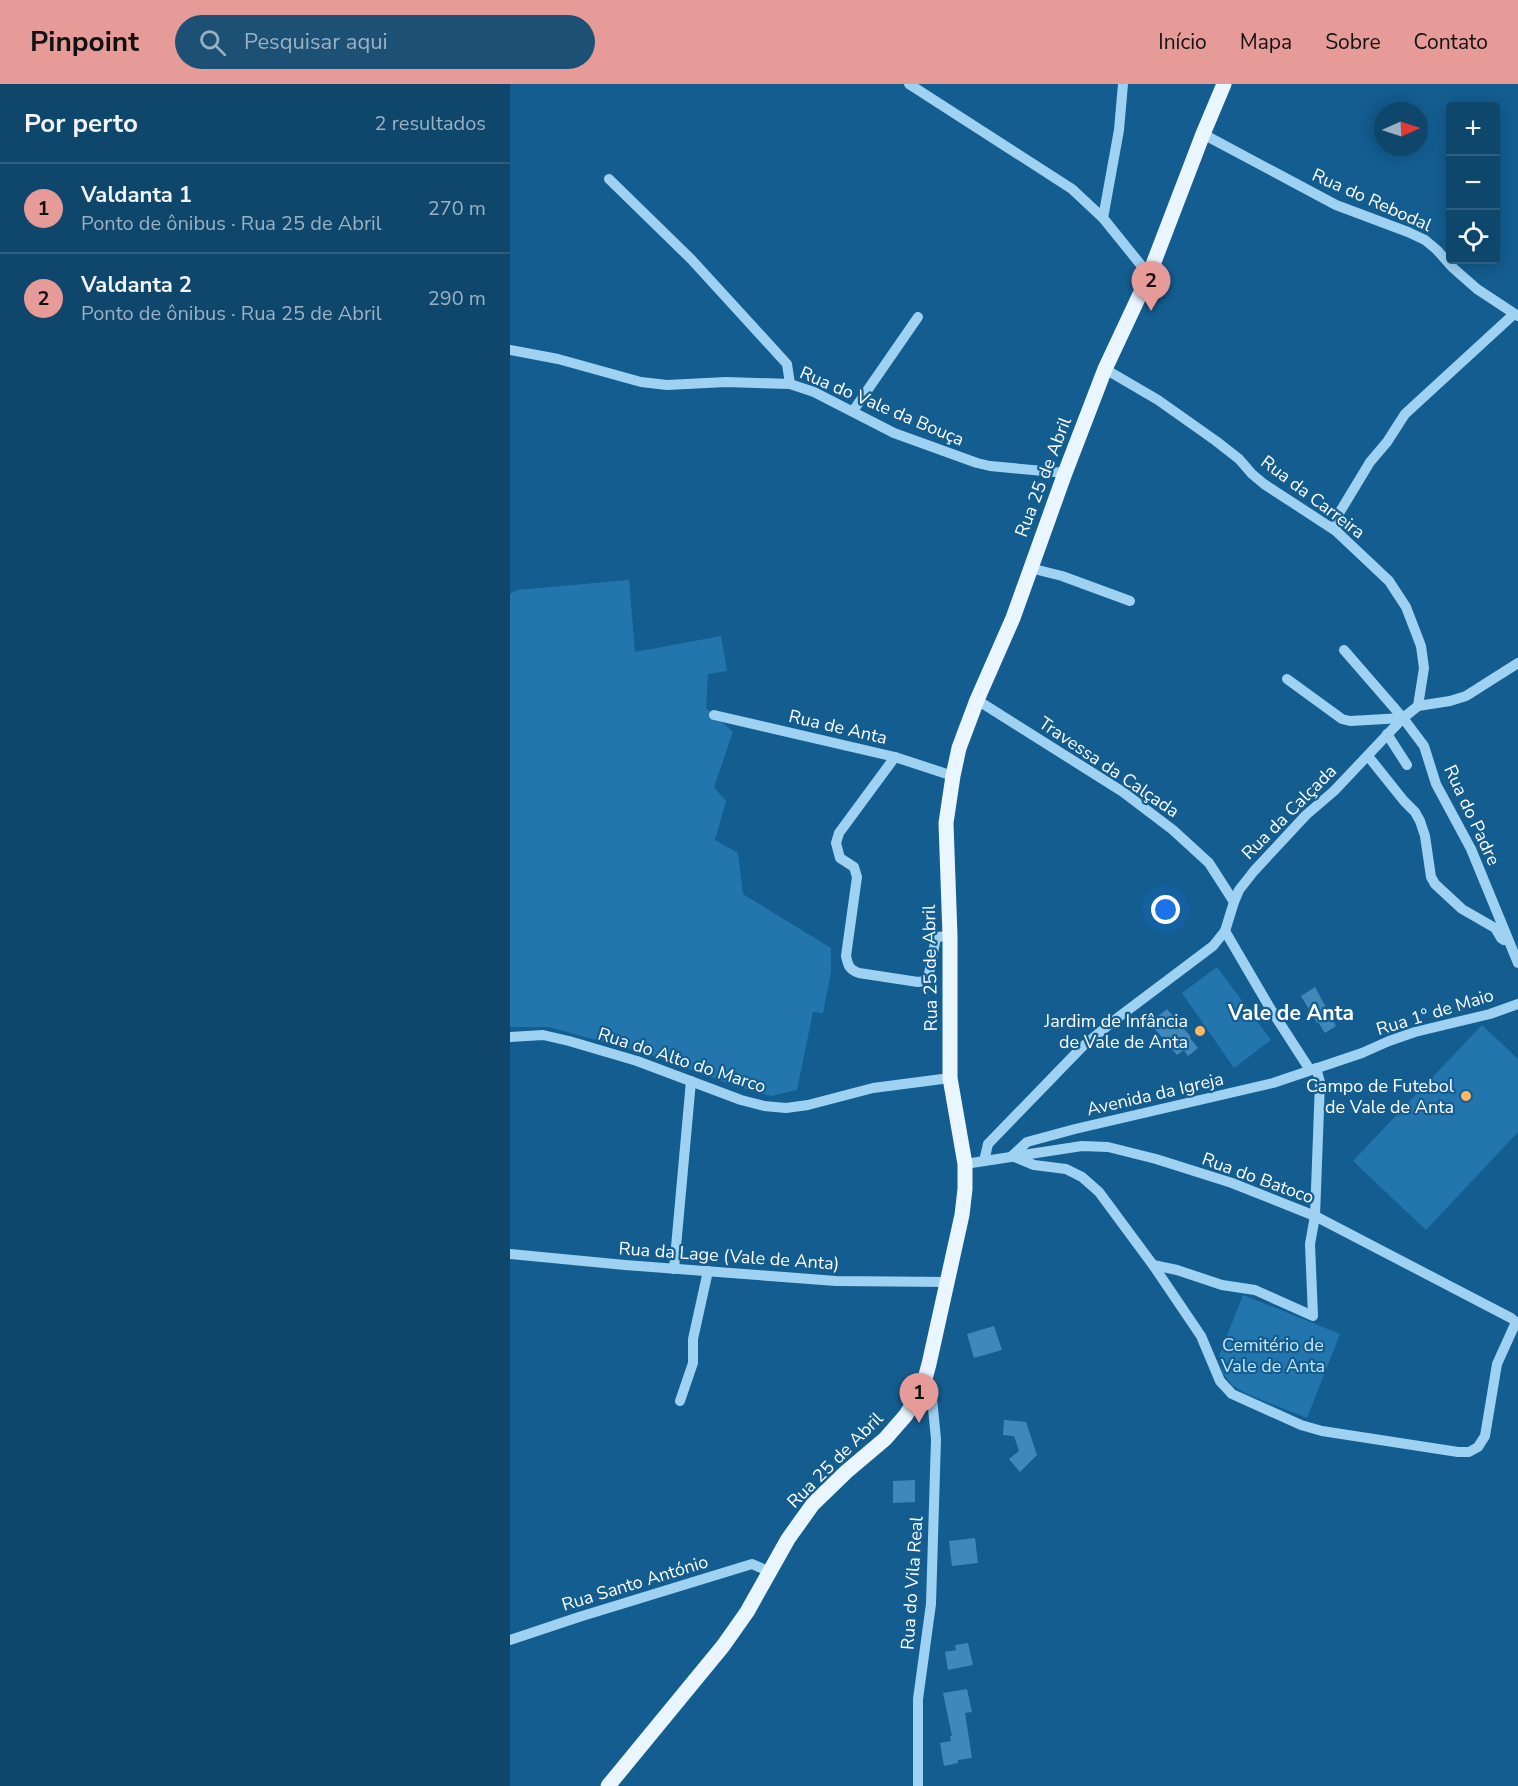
<!DOCTYPE html>
<html lang="pt">
<meta charset="utf-8">
<style>
body{margin:0;font-family:"Nunito Sans",sans-serif;background:#1c5074;color:#f1f3f6}
.controls{position:absolute;right:18px;top:18px;display:grid;overflow:hidden;border-radius:6px;box-shadow:0 3px 15px #0003}
.controls button{width:54px;height:54px;display:grid;place-items:center;padding:0;border:0;border-bottom:2px solid #2e5e7f;background:#0e466c;color:#f1f3f6;font:30px sans-serif}
.compass{position:absolute;left:864px;top:18px;width:54px;height:54px;border-radius:50%;background:#0e466c;box-shadow:0 3px 15px #0003;rotate:87deg}
.you{position:absolute;left:656px;top:826px;width:21px;height:21px;margin:-15px;border:4px solid #fff;border-radius:50%;background:#1a73e8;box-shadow:0 0 0 9px #1a73e833}
.badge{display:grid;place-items:center;width:39px;height:39px;border-radius:50%;background:#e69b98;color:#111;font-size:20px;font-weight:700}
.pin{position:absolute;translate:-50% -50px;filter:drop-shadow(0 2px 3px #0008)}
.pin::after{content:'';position:absolute;top:32px;width:21px;height:18px;background:inherit;clip-path:polygon(0 0,100% 0,50% 100%)}
.list{margin:0;padding:0;list-style:none}
h2{display:flex;justify-content:space-between;align-items:center;height:78px;margin:0;padding:0 24px;font-size:26px}
h2 small{font-size:20px;font-weight:400;color:#9bb1c2}
.list li{display:grid;grid-template-columns:39px 1fr auto;gap:18px;align-items:center;box-sizing:border-box;height:90px;padding:0 24px;border-top:2px solid #2e5e7f}
.list b{display:block;font-size:22px;white-space:nowrap}
.list p{margin:0;font-size:20px;white-space:nowrap;color:#9bb1c2}
.list em{font-size:20px;font-style:normal;color:#9bb1c2}
.icon{flex:none;width:33px;height:33px;fill:none;stroke:currentColor;stroke-width:2;stroke-linecap:round;stroke-linejoin:round}
.map{position:relative;flex:none;width:1008px;height:1702px;overflow:hidden}
header{display:flex;align-items:center;gap:36px;box-sizing:border-box;height:84px;padding:0 30px;background:#e69b98;color:#111}
header strong{font-size:28px}
nav{display:flex;gap:33px;margin-inline-start:auto;font-size:21px}
.search{width:420px;height:54px;background:#1c5074;display:flex;align-items:center;gap:15px;box-sizing:border-box;padding:0 21px;border-radius:33px;color:#9bb1c2;font-size:22px}
main{display:flex}
aside{flex:1;background:#0e466c}
.map>svg:first-child{display:block}
.green{fill:#2276ad}
.building{fill:#3f89ba}
.lines{fill:none;stroke-linecap:round;stroke-linejoin:round}
.minor{stroke:#9ed1f2;stroke-width:10}
.major{stroke:#e9f5ff;stroke-width:15}
.poi-dot{fill:#ffb85f;stroke:#135d90;stroke-width:2}
.labels{text-anchor:middle;stroke-width:4.5;stroke-linejoin:round;paint-order:stroke}
.street-label{font-size:18px;fill:#fff;stroke:#135d90}
.poi-label{font-size:18px;fill:#fff;stroke:#135d90;text-anchor:end}
.park-label{font-size:18px;fill:#c5e7fc;stroke:#135d90}
.quarter-label{font-size:21px;font-weight:bold;fill:#fff;stroke:#135d90}
</style>
<header>
<strong>Pinpoint</strong>
<div class="search"><svg class="icon" aria-label="search" viewBox="0 0 24 24"><circle cx="10" cy="10" r="6"/><path d="M15 15l6 6"/></svg>Pesquisar aqui</div>
<nav><a>Início</a><a>Mapa</a><a>Sobre</a><a>Contato</a></nav>
</header>
<main>
<aside>
<h2>Por perto<small>2 resultados</small></h2>
<ul class="list">
<li><span class="badge">1</span><div><b>Valdanta 1</b><p>Ponto de ônibus · Rua 25 de Abril</p></div><em>270 m</em></li>
<li><span class="badge">2</span><div><b>Valdanta 2</b><p>Ponto de ônibus · Rua 25 de Abril</p></div><em>290 m</em></li>
</ul>
</aside>
<div class="map">
<svg width="1008" height="1702" viewBox="0 0 1008 1702">
<rect width="100%" height="100%" fill="#135d90"/>
<!-- green -->
<g class="green">
<polygon points="119,496 125,568 211,552 217,587 198,590 196,624 223,648 204,703 216,717 205,756 228,769 233,810 321,864 321,888 313,929 303,928 287,1006 261,1012 226,1002 140,971 39,943 0,943 0,510 7,506"/>
<polygon points="707,883 761,956 724,984 672,909"/>
<polygon points="972,941 1008,975 1008,1048 916,1146 843,1077"/>
<polygon points="733,1211 830,1250 797,1334 737,1310 722,1301 713,1289 709,1272"/>
</g>
<!-- building -->
<g class="building">
<polygon points="805,903 826,942 815,949 808,938 807,939 791,912"/>
<polygon points="657,925 681,953 680,954 688,964 678,972 674,966 667,971 645,945 652,939 647,933"/>
<polygon points="484,1242 492,1266 464,1274 457,1250"/>
<polygon points="494,1336 516,1338 527,1371 510,1388 499,1375 509,1367 504,1352 493,1351"/>
<polygon points="405,1396 405,1418 383,1419 383,1397"/>
<polygon points="465,1454 468,1479 442,1482 439,1457"/>
<polygon points="458,1559 463,1581 438,1586 435,1568 446,1566 445,1561"/>
<polygon points="457,1605 462,1628 455,1629 462,1674 448,1676 448,1679 434,1682 430,1659 441,1657 440,1652 442,1652 433,1609"/>
</g>
<g class="lines">
<!-- minor -->
<g class="minor">
<polyline points="399,0 562,105 593,134 639,191"/>
<polyline points="693,50 826,121 898,148 915,156 927,166 942,183 967,205 1008,232"/>
<polyline points="99,95 181,175 277,280 280,300"/>
<polyline points="593,134 609,46 613,0"/>
<polyline points="0,266 48,275 131,298 157,301 216,298 280,300 304,308 384,349 467,379 480,382 555,389"/>
<polyline points="595,285 648,316 706,357 729,375 742,390 754,400 826,447 879,497 896,523 911,562 914,584 908,622"/>
<polyline points="343,327 408,233"/>
<polyline points="826,447 826,439 828,431 860,378 877,358 895,330 1004,230"/>
<polyline points="520,484 552,492 620,517"/>
<polyline points="834,566 893,634 914,662 926,700 961,765 1008,879"/>
<polyline points="777,595 832,635 840,637 893,634"/>
<polyline points="467,616 613,708 663,746 699,779 724,818"/>
<polyline points="204,631 385,673 443,692"/>
<polyline points="877,650 897,681"/>
<polyline points="858,672 894,717 905,728 910,737 915,752 921,793 925,800 952,825 985,844 991,854 994,856"/>
<path d="M385 673 329 749 326 759 330 774 344 783 347 793 336 872C338 881 339 886 349 889L408 898 415 897 419 890 426 853 440 852"/>
<polyline points="715,847 760,924 800,986"/>
<polyline points="0,953 33,951 59,957 127,977 231,1016 254,1022 276,1024 298,1021 363,1004 440,994"/>
<polyline points="474,1077 478,1060 572,963 606,935 703,862 715,847 724,818 729,806 744,787 796,731 824,707 893,634 908,622 940,617 956,612 1008,579"/>
<polyline points="455,1080 572,1062 598,1063 646,1075 722,1099 805,1132 1001,1234 1008,1240"/>
<polyline points="0,1170 115,1181 326,1197 437,1198"/>
<polyline points="643,1181 667,1186 712,1201 745,1206 803,1232 800,1160 805,1132 810,998 806,984"/>
<polyline points="164,1185 181,997"/>
<polyline points="1006,1238 987,1280 975,1352 968,1363 959,1368 948,1368 812,1347 791,1341 722,1310 710,1297 691,1252 643,1181 589,1108 572,1093 556,1085 524,1081 502,1072 517,1058 565,1045 763,999 852,969 879,957 905,948 980,930 1008,920"/>
<polyline points="170,1317 183,1279 183,1255 198,1187"/>
<polyline points="0,1556 69,1533 242,1480 260,1488"/>
<polyline points="408,1702 408,1615 421,1520 426,1355 422,1314 413,1302"/>
</g>
<!-- major -->
<polyline class="major" points="98,1702 213,1562 237,1528 278,1455 303,1420 336,1388 375,1355 396,1331 413,1302 419,1280 452,1131 455,1105 455,1080 440,994 440,852 436,739 443,692 449,664 467,616 503,534 555,389 595,285 639,191 693,50 714,0"/>
</g>
<!-- markers -->
<g class="poi-dot">
<circle cx="690" cy="947" r="6"/>
<circle cx="956" cy="1012" r="6"/>
</g>
<g class="labels">
<!-- street labels -->
<g class="street-label">
<text transform="translate(862 116) rotate(24)" y="6">Rua do Rebodal</text>
<text transform="translate(372 322) rotate(23)" y="6">Rua do Vale da Bouça</text>
<text transform="translate(533 393) rotate(-69)" y="6">Rua 25 de Abril</text>
<text transform="translate(803 413) rotate(37)" y="6">Rua da Carreira</text>
<text transform="translate(328 643) rotate(13)" y="6">Rua de Anta</text>
<text transform="translate(599 683) rotate(34)" y="6">Travessa da Calçada</text>
<text transform="translate(779 728) rotate(-45)" y="6">Rua da Calçada</text>
<text transform="translate(962 731) rotate(65)" y="6">Rua do Padre</text>
<text transform="translate(420 884) rotate(-91)" y="6">Rua 25 de Abril</text>
<text transform="translate(925 928) rotate(-17)" y="6">Rua 1º de Maio</text>
<text transform="translate(172 976) rotate(18)" y="6">Rua do Alto do Marco</text>
<text transform="translate(645 1010) rotate(-13)" y="6">Avenida da Igreja</text>
<text transform="translate(748 1094) rotate(20)" y="6">Rua do Batoco</text>
<text transform="translate(219 1172) rotate(4)" y="6">Rua da Lage (Vale de Anta)</text>
<text transform="translate(325 1376) rotate(-45)" y="6">Rua 25 de Abril</text>
<text transform="translate(125 1499) rotate(-17)" y="6">Rua Santo António</text>
<text transform="translate(402 1499) rotate(-86)" y="6">Rua do Vila Real</text>
</g>
<!-- poi labels -->
<g class="poi-label">
<text x="678" y="943">Jardim de Infância<tspan x="678" dy="21">de Vale de Anta</tspan></text>
<text x="944" y="1008">Campo de Futebol<tspan x="944" dy="21">de Vale de Anta</tspan></text>
</g>
<!-- park labels -->
<g class="park-label">
<text x="763" y="1267">Cemitério de<tspan x="763" dy="21">Vale de Anta</tspan></text>
</g>
<!-- quarter labels -->
<g class="quarter-label">
<text x="781" y="936">Vale de Anta</text>
</g>
</g>
</svg>
<div class="controls">
<button>+</button>
<button>−</button>
<button><svg class="icon" aria-label="locate" viewBox="0 0 24 24"><circle cx="12" cy="12" r="6"/><path d="M12 2v4M12 18v4M2 12h4M18 12h4"/></svg></button>
</div>
<svg class="compass" viewBox="-18 -18 36 36"><path d="M0-13l5 13h-10z" fill="#e53935"/><path d="M0 13l5-13h-10z" fill="#9bb1c2"/></svg>
<div class="you"></div>
<div class="pin badge" style="left:409px;top:1339px">1</div>
<div class="pin badge" style="left:641px;top:227px">2</div>
</div>
</main>
